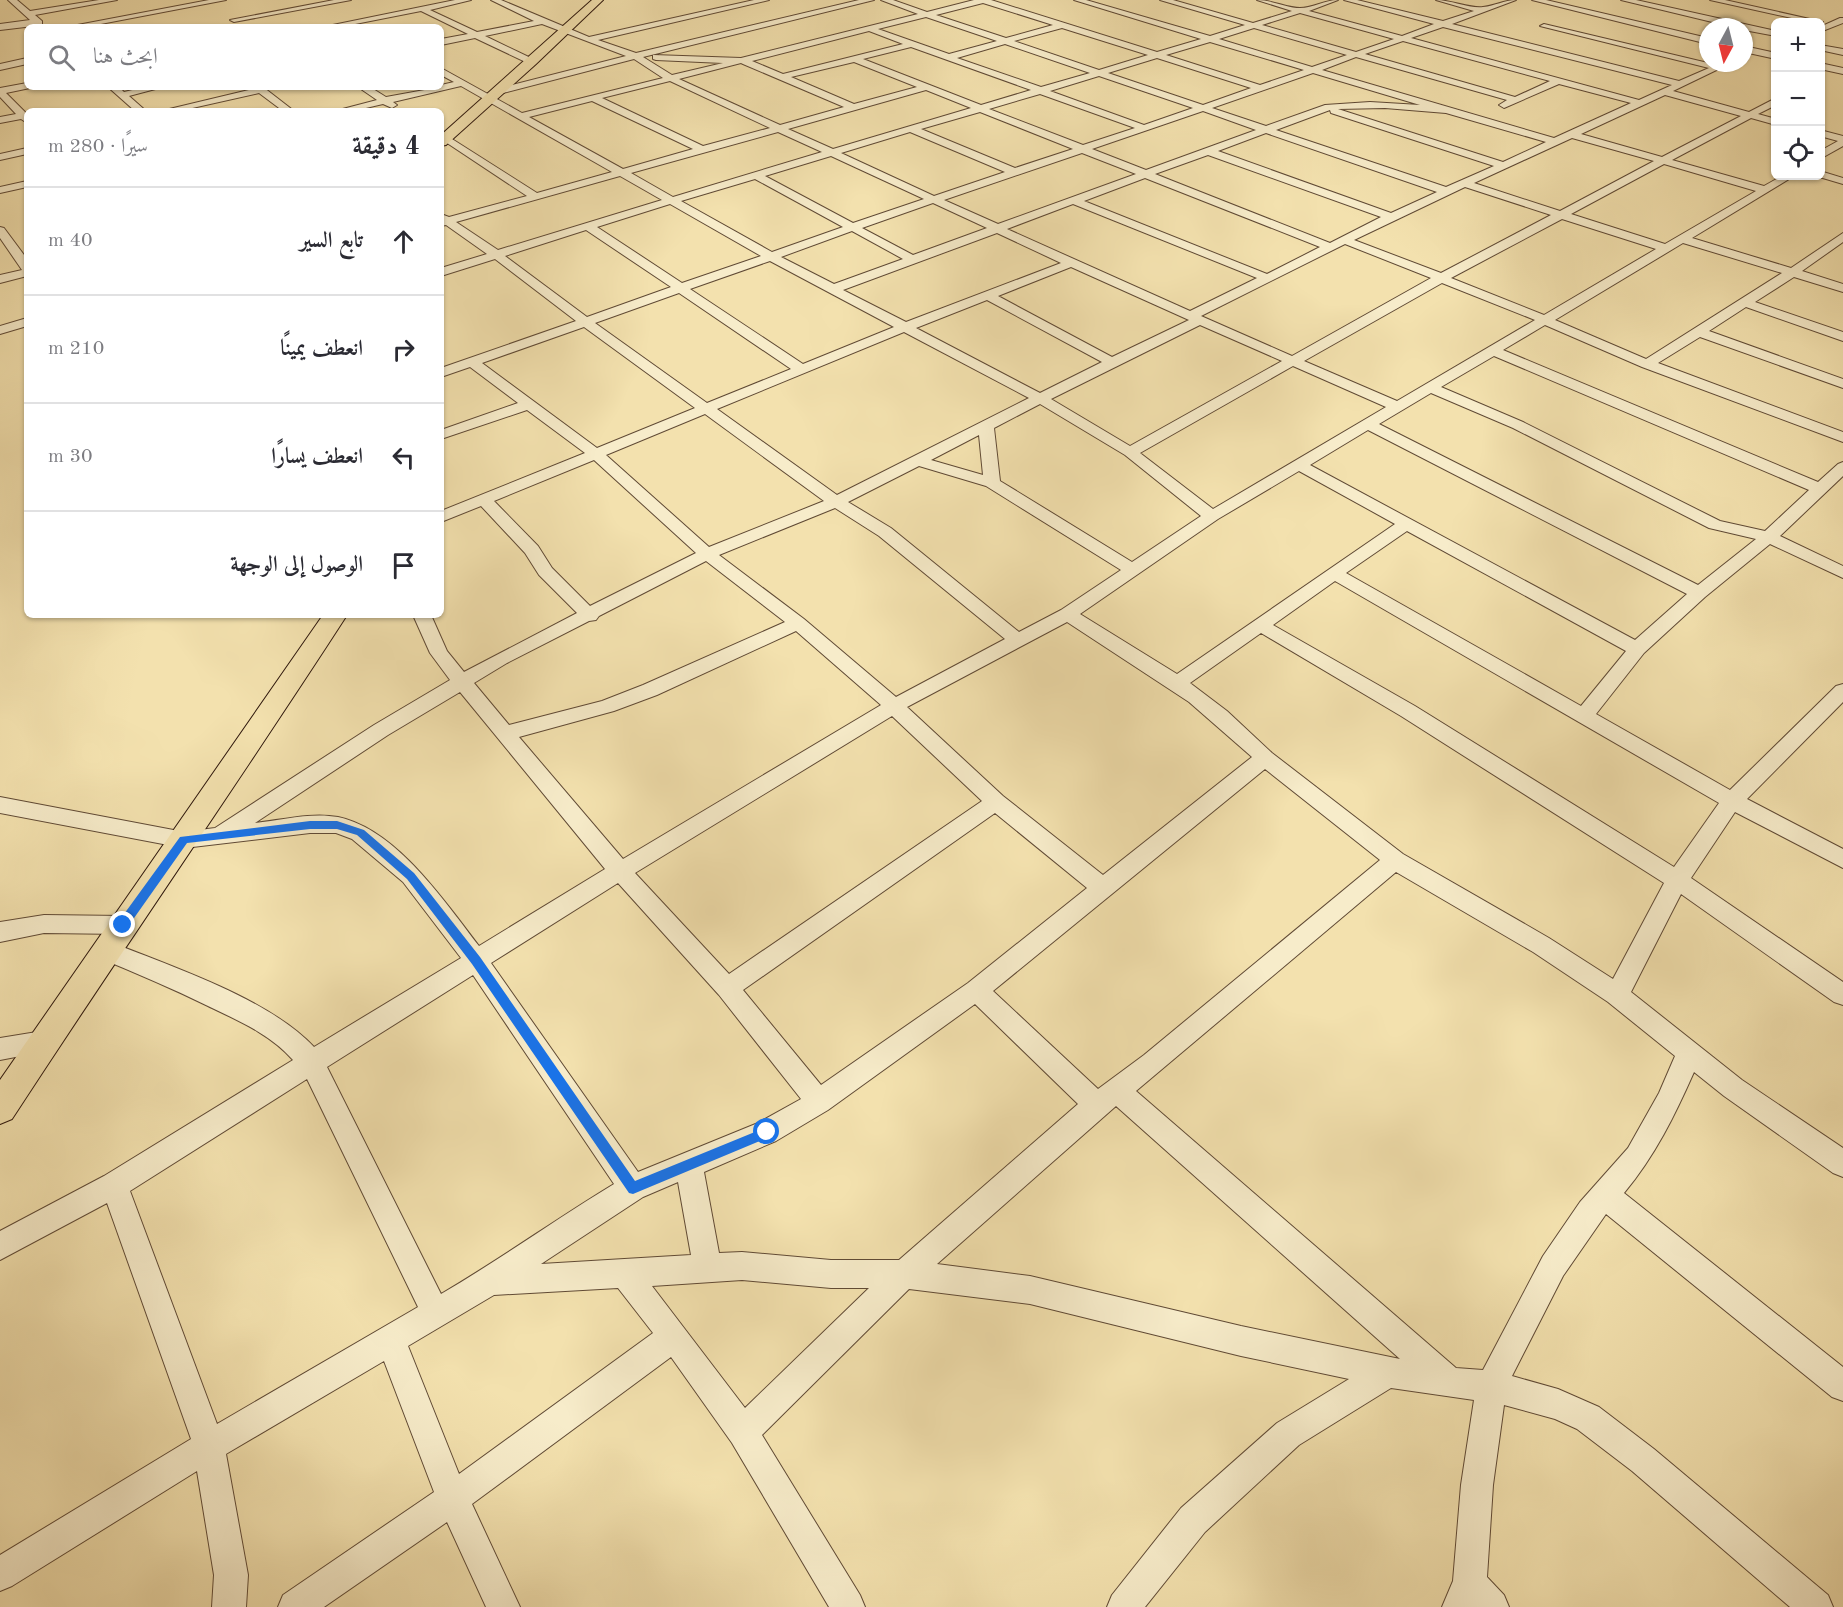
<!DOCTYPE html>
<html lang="ar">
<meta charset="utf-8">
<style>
body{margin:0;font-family:"Old Standard TT",Amiri,serif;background:#f2f2f3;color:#2b2b33;direction:rtl}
.controls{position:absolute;right:18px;top:18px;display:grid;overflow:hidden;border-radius:9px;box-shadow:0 2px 4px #0004}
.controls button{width:54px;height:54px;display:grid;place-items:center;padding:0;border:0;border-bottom:2px solid #e1e1e2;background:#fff;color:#2b2b33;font:30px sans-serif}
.compass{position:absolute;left:1699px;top:18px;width:54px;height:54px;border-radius:50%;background:#fff;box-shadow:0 2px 4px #0004;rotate:187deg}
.stop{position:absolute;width:18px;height:18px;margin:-14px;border:4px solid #1a73e8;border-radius:50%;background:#fff}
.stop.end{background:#1a73e8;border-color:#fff;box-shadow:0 2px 6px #0008}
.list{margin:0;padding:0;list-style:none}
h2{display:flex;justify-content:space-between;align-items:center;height:78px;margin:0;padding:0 24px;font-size:26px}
h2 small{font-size:20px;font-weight:400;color:#7c7c81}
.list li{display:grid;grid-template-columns:39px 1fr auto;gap:18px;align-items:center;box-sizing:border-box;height:108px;padding:0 24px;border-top:2px solid #e1e1e2}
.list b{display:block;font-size:22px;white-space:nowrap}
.list em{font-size:20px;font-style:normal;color:#7c7c81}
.icon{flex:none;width:33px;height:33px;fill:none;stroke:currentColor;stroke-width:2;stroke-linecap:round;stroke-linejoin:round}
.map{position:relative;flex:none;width:1843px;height:1607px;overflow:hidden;direction:ltr}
.search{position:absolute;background:#fff;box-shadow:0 2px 4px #0004;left:24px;top:24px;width:420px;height:66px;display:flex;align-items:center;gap:15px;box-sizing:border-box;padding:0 21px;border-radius:9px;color:#7c7c81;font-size:22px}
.panel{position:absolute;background:#fff;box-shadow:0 2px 4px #0004;left:24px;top:108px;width:420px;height:510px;border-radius:9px;direction:rtl}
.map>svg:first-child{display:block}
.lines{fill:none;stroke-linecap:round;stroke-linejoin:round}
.minor-casing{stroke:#604a35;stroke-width:2}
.major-casing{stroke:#2f180d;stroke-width:2}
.minor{fill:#f7ecca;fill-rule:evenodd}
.major{fill:#f3e1ae;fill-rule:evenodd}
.route{fill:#1a73e8}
</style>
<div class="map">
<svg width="1843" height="1607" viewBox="0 0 1843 1607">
<rect width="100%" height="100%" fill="#f3e1ae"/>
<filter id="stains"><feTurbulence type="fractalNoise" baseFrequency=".00333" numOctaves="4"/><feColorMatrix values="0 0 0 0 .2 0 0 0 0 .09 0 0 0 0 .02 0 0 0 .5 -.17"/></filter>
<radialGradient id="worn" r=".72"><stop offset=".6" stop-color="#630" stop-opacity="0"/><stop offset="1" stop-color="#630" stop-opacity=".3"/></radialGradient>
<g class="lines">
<defs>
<g id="minor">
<polygon points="8,0 17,0 30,11 99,0 117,0 35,15 42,21 42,25 0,30 0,24 30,20"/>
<polygon points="209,0 226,0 85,27 67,27"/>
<polygon points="334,0 351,0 234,22 230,20"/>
<path d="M455 0H471L430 10 477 32 534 21 491 0H501L589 37 754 0H769L598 40 636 53 859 0H874L643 57 672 75 723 63 656 60 653 59V55L741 58 918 14 881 0H893L927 12 974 0H991L1157 52 1201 39 1074 0H1086L1210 36 1245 25 1160 0H1173L1253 23 1292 11 1257 0C1272 0 1287 8 1300 8 1313 8 1325 0 1338 0L1309 11 1402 36 1434 24 1344 0H1357L1443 21 1474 11 1436 0C1451 0 1471 9 1483 7 1495 6 1504 0 1516 0L1452 24 1679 81 1709 68 1540 26 1544 24 1708 63H1731L1673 91 1749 112 1776 98V105L1758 114 1776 119V125L1751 118 1672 160 1764 186 1782 176H1794L1692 238 1791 268 1843 233V242L1802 271 1843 284V292L1794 277 1755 302 1843 332V341L1746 307 1709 331 1843 379V388L1700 337 1658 363 1843 432V442L1642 367 1545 325 1503 350 1818 482 1838 464 1843 462V476L1780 536 1843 566V578L1770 544 1705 597 1644 653 1596 714 1730 790 1836 686 1843 684V702L1747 799 1843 849V868L1735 812 1691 878 1843 982V1005L1834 1002 1681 894 1631 992 1742 1080 1843 1148V1177L1833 1173 1724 1096 1694 1072C1675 1115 1655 1156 1624 1193L1843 1367V1401L1832 1397 1606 1214 1563 1276 1512 1376 1558 1389 1599 1407 1654 1449 1828 1595 1833 1607H1790L1632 1471 1577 1429 1555 1419 1504 1405 1493 1485 1487 1577 1504 1595 1509 1607H1442L1453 1581 1461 1485 1474 1400 1391 1388 1299 1445 1205 1532 1145 1607H1107L1112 1595 1181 1508 1277 1423 1349 1379 1241 1356 1030 1304 909 1289 762 1435 860 1595 865 1607H829L732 1443 671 1357 472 1504 520 1607H486L447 1522 324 1607H278L283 1595 434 1492 384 1361 226 1454 248 1575 246 1607H212L214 1575 197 1471 12 1586 0 1591V1555L191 1439 107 1203 0 1260V1231L104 1176 293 1060C270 1034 239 1021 208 1006 171 988 134 972 97 957L93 950 97 943 105 940 113 943C175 968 269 999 314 1047L461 958 403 882 352 839 336 833H310L184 848 0 813V797L184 832 215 828 374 725 450 680 430 653 413 615H431L447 651 464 672 577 613 539 575 525 553 481 506 441 522V511L585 453 527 410 441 439V430L518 403 470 367 441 377V368L576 321 495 259 441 276V268L487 254 446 225 441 226V214L449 217 527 196 441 139V132L537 193 612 172 461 86 393 102 397 105 392 108 383 104 353 111H335L377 100 358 87H370L386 97 441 87V85L454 82 441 75V68L522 113 663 78 634 59 499 94 496 93V89L626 56 542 24 485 36 535 60 536 62 532 65 475 38 441 45V39L468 34 421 11 340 27H323ZM983 3 1053 25 1006 38 936 15ZM1300 13 1394 39 1356 52 1262 25ZM926 17 997 41 949 54 878 29ZM1443 27 1672 85 1639 100 1411 38ZM1062 28 1148 55 1099 70 1014 41ZM1254 28 1347 55 1312 67 1219 39ZM869 31 903 44 783 74 752 61ZM1403 41 1550 81 1515 97 1365 54ZM1210 42 1304 70 1260 85 1166 55ZM1005 44 1090 73 1041 87 957 58ZM911 47 1031 90 981 105 863 59ZM1356 57 1507 100 1499 105 1504 108 1559 84 1631 103 1554 138 1322 70ZM1157 58 1251 88 1203 105 1108 73ZM854 62 917 87 854 104 791 77ZM741 63 743 64 844 107 780 125 679 79ZM1313 73 1420 105 1370 102 1325 105 1266 126 1212 108ZM1099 76 1193 108 1144 125 1050 91ZM670 81 770 128 703 146 602 98ZM926 90 971 108 833 149 788 129ZM1040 94 1135 128 1083 145 989 109ZM1665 95 1741 116 1662 157 1581 134ZM592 101 693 149 623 169 529 117ZM1385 108 1446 113 1546 142 1503 162 1338 109ZM1330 110 1331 113 1494 166 1446 187 1276 130ZM1203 111 1256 130 1146 170 1092 149ZM980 112 1073 149 1015 168 921 129ZM778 132 822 152 673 197 631 173ZM910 132 1005 172 934 196 841 153ZM1266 133 1437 192 1391 213 1218 151ZM1572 138 1654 161 1560 211 1474 183ZM1082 153 1136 174 998 224 944 200ZM1208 155 1381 217 1330 243 1155 174ZM831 156 924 199 853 223 765 176ZM1664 164 1756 191 1665 244 1571 214ZM620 176 662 200 498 250 456 222ZM1145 178 1320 247 1267 274 1084 201ZM755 179 843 227 772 252 681 201ZM1465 187 1551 215 1441 273 1354 240ZM933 203 987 228 913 255 862 228ZM670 204 761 256 682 283 597 227ZM1073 204 1257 278 1190 311 1007 229ZM1562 219 1656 249 1544 315 1451 278ZM586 230 671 287 587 317 505 256ZM852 231 903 259 834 284 781 257ZM997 233 1061 263 906 322 843 290ZM1683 243 1782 273 1646 359 1555 320ZM1345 244 1431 278 1292 356 1201 316ZM770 261 894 327 803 364 690 289ZM1071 267 1189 320 1112 357 998 296ZM1442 283 1535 320 1397 401 1304 361ZM679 293 791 369 707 403 595 323ZM987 300 1102 362 1040 393 916 328ZM1200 325 1282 361 1130 446 1051 399ZM584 327 695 408 597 448 482 363ZM904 332 1029 398 837 495 717 409ZM1494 356 1809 490 1765 531 1720 521 1523 422 1441 387ZM1293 366 1386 407 1213 509 1140 453ZM1431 393 1513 428 1709 528 1756 539 1698 585 1379 424ZM1040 404 1125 455 1201 516 1132 562 1000 481 994 428ZM705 414 824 501 709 547 606 455ZM1368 430 1687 594 1635 640 1310 465ZM979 435 983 475 931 460ZM594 460 696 553 590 606 552 568 538 546 494 501ZM919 466 986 486 1121 570 1061 610 1019 632 891 528 848 502ZM1299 471 1395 524 1177 674 1080 614 1218 519ZM835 508 879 536 1005 639 896 697 804 619 719 555ZM1407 531 1626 651 1581 706 1346 573ZM706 561 785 622 643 685 602 701 509 725 474 683 507 663 589 621 596 620 599 616ZM1335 581 1719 803 1674 867 1415 706 1273 625ZM1067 622 1189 702 1252 757 1103 875 1003 796 907 707ZM796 631 881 705 623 859 519 737 614 711 657 695ZM1261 633 1401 716 1664 883 1613 979 1549 938 1403 854 1272 753 1227 711 1190 683ZM460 692 605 869 479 946C445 902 396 829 338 817 312 812 281 820 255 823L388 735ZM892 716 982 801 729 974 635 873ZM1265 769 1380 860 1144 1055 1098 1089 993 991ZM995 813 1087 888 968 983 821 1085 743 990ZM1396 872 1533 952 1608 1002 1675 1056 1659 1093 1628 1148 1580 1202 1543 1256 1483 1370 1456 1368 1136 1091ZM618 883 719 995 801 1099 758 1123 638 1172 491 963ZM473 975 614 1184C556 1219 501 1259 441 1294L327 1067ZM975 1004 1078 1104 899 1260H831L742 1252 719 1253 704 1172 776 1141 828 1110ZM307 1079 418 1307 217 1424 130 1191ZM1116 1106 1400 1359 1241 1326 1030 1276 937 1264ZM678 1182 691 1255 541 1264 643 1197ZM742 1280 831 1288H869L745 1408 652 1286ZM618 1288 653 1333 459 1474 408 1346 494 1295Z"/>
<polygon points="1532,0 1546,0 1708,38 1708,44"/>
<polygon points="1621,0 1636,0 1776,31 1776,36 1744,30 1744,27 1733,27"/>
<polygon points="1710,0 1725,0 1823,22 1820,24 1810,22"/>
<polygon points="1840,18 1843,18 1843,23 1820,32 1820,27"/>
<polygon points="1820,45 1843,49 1843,55 1820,50"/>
<polygon points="1744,46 1776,53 1776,59 1744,52"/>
<polygon points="27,58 27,64 0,70 0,64"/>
<polygon points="1820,63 1843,68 1843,74 1820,69"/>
<polygon points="27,83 27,87 30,88 6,93 27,114 27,123 21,119 0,123 0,117 16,114 0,97 0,88"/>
<polygon points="108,87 119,87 124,92 145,87 163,87 129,96 146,111 135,111"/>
<polygon points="252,87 263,87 294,111 283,111 259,93 179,111 161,111 253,89"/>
<polygon points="1820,130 1843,136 1843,146 1820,159 1820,151 1838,141 1820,136"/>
<polygon points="27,148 27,154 0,160 0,154"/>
<polygon points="1820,171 1843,178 1843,184 1816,176 1820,176"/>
<polygon points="27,181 27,187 0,193 0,187"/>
<polygon points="0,227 4,228 27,259 27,276 0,283 0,275 22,270 0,238"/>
<polygon points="27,318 27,326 0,334 0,326"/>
<polygon points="44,915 123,916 131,918 134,925 131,932 123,934 44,933 0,942 0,922"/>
<polygon points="43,1031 52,1034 55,1042 52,1050 0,1060 0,1038"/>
</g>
<g id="major">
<polygon points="592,0 603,0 536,64 446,145 441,146 441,135"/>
<path d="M323 615H347C237 785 122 950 12 1119L0 1124V1080Z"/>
</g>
</defs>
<!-- minor casing -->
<use href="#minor" class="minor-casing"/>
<!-- major casing -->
<use href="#major" class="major-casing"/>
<!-- minor -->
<use href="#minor" class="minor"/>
<!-- major -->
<use href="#major" class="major"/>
</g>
<!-- route -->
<polygon class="route" points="310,821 337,821 364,830 414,873 480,957 635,1181 767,1127 773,1132 772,1136 633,1194 629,1193 472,964 407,879 357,835 337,829 310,829 187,843 127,928 119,928 119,921 180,837"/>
<rect width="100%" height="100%" filter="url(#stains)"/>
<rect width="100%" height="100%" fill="url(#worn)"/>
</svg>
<div class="controls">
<button>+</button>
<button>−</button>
<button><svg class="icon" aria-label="locate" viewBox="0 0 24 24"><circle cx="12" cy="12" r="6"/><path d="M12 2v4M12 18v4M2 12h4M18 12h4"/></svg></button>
</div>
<svg class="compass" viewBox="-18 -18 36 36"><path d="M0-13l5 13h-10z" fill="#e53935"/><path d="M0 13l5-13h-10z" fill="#7c7c81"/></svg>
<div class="stop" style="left:767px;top:1132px"></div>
<div class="stop end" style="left:123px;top:925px"></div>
<div class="search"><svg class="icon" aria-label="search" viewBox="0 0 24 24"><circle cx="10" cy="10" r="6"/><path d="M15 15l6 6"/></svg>ابحث هنا</div>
<section class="panel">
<h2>4 دقيقة<small>سيرًا · 280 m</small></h2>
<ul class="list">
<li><svg class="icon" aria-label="ahead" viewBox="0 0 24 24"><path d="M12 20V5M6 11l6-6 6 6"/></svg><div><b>تابع السير</b></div><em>40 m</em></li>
<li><svg class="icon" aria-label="right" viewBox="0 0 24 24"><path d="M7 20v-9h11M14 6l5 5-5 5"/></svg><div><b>انعطف يمينًا</b></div><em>210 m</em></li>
<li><svg class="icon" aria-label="left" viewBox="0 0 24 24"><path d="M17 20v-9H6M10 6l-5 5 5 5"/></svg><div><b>انعطف يسارًا</b></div><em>30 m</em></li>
<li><svg class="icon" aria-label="arrive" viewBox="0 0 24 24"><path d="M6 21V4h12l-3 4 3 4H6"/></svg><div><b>الوصول إلى الوجهة</b></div></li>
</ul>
</section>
</div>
